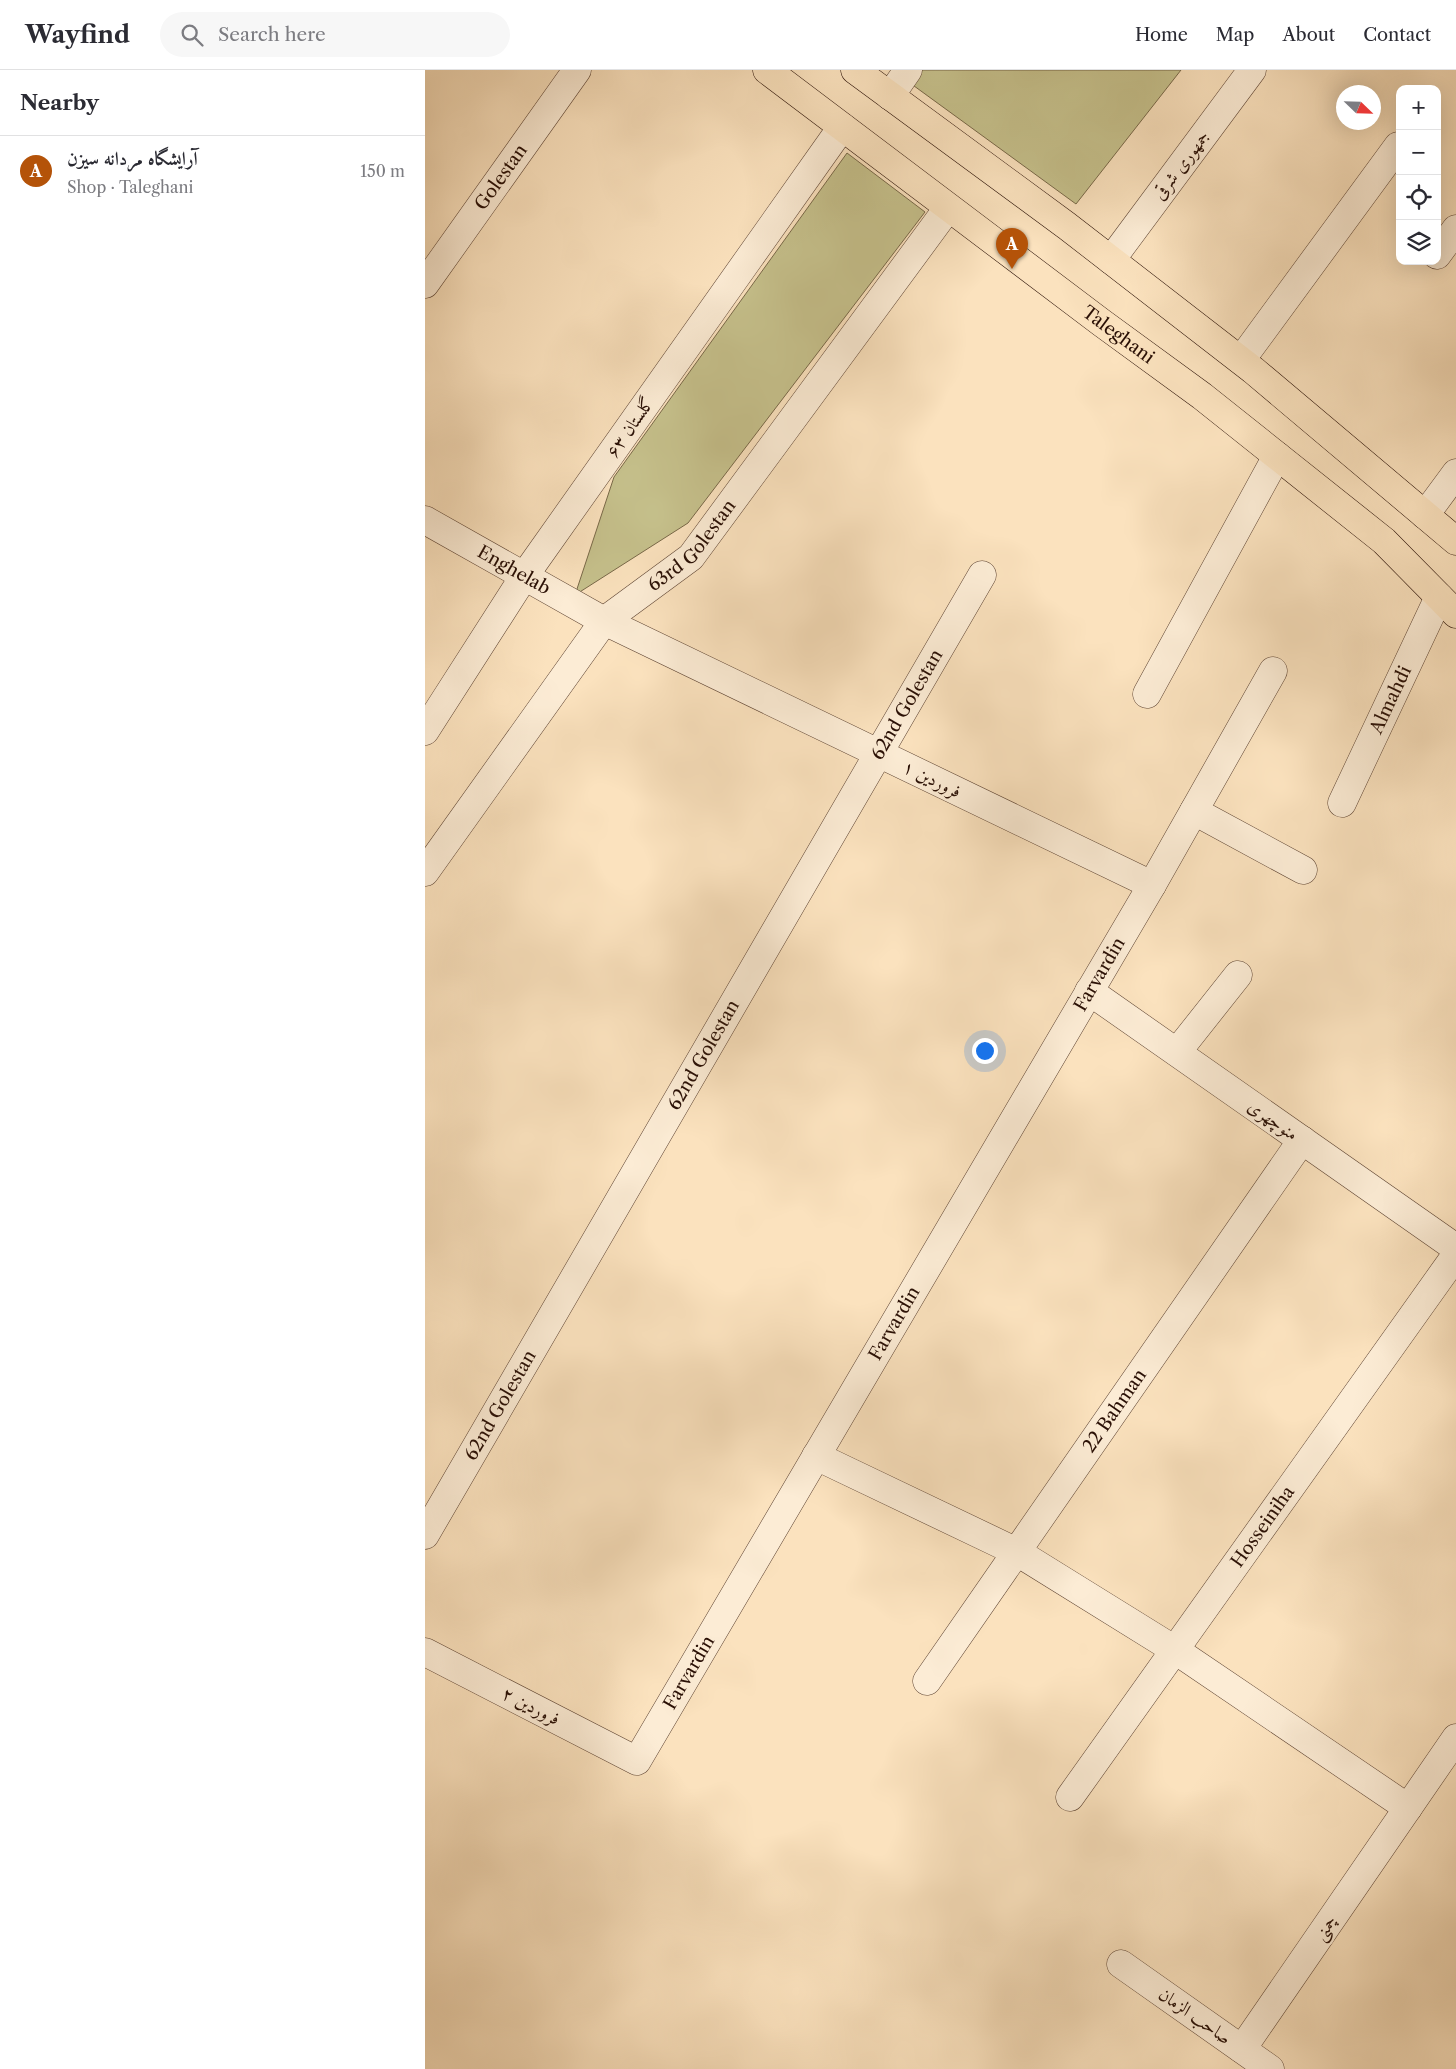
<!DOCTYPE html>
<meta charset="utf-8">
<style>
body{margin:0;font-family:"Libre Caslon Text",Amiri,serif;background:#f7f7f7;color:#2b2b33}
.controls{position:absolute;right:15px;top:15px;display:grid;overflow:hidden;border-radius:10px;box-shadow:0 5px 20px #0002}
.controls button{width:45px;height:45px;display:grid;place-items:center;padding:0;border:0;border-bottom:1px solid #e1e1e2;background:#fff;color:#2b2b33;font:25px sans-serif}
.compass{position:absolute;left:911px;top:15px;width:45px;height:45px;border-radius:50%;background:#fff;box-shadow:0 5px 20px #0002;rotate:113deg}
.you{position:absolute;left:559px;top:980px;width:18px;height:18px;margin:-12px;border:4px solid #fff;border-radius:50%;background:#1a73e8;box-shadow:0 0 0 8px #1a73e833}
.badge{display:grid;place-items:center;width:32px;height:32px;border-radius:50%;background:#b45309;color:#fff;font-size:16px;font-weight:700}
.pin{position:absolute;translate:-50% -41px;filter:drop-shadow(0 1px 2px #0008)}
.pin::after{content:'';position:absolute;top:26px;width:18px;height:15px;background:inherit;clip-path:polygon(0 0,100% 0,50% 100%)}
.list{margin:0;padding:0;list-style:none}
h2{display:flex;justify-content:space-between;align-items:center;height:65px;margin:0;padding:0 20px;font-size:21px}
h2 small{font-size:16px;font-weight:400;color:#7c7c81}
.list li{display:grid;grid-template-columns:32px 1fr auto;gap:15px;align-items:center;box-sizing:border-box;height:70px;padding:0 20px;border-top:1px solid #e1e1e2}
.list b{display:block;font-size:19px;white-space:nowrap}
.list p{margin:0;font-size:16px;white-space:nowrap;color:#7c7c81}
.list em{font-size:16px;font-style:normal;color:#7c7c81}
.icon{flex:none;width:28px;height:28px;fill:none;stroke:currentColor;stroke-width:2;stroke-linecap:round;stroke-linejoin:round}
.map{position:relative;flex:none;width:1031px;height:1999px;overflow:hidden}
header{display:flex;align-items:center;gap:30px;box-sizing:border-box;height:70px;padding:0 25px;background:#fff;border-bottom:1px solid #e1e1e2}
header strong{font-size:24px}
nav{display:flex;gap:28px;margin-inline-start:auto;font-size:18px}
.search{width:350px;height:45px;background:#f7f7f7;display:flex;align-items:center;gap:12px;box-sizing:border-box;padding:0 18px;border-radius:28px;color:#7c7c81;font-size:19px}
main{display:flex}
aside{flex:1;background:#fff}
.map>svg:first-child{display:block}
.green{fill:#c6c18c;stroke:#786848}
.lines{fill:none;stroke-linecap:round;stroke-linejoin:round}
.minor-casing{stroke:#5e4433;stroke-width:29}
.major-casing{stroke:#290f05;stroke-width:29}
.minor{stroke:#fcecd5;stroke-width:28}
.major{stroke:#fbe2be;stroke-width:28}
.labels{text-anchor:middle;stroke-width:4.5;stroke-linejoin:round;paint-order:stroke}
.street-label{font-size:18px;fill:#290f05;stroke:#fcecd5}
</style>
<header>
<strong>Wayfind</strong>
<div class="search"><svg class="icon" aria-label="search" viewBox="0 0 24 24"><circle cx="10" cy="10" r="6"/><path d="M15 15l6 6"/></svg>Search here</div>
<nav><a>Home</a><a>Map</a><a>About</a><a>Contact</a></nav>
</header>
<main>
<aside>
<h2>Nearby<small></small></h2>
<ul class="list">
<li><span class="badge">A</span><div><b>آرایشگاه مردانه سیزن</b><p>Shop · Taleghani</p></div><em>150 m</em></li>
</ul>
</aside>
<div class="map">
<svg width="1031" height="1999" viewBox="0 0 1031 1999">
<rect width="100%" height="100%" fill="#fbe2be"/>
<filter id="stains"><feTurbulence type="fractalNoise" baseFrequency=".004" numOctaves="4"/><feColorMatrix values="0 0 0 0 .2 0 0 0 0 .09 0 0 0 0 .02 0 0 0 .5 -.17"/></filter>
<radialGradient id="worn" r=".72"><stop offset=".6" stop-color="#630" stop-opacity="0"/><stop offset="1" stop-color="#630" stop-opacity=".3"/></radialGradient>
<!-- green -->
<g class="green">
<polygon points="495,0 756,0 651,134 485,13"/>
<polygon points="422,83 500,142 263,453 150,525 189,407"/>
</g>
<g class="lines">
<defs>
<g id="minor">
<polyline points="465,26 483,0"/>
<polyline points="1012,185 1031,159"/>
<polyline points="686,190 827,0"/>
<path id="s1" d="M0 214 152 0"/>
<polyline points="816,290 973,76"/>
<polyline points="1000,445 1031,403"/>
<path id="s2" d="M0 450 179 551 727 815"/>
<polyline points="722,624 852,386"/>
<polyline points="0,661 100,505 417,57"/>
<path id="s3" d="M917 733 1014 527"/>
<polyline points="769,741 878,800"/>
<path id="s4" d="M0 802 179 551 266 487 523 138"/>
<polyline points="664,921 1031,1178"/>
<polyline points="752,982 813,905"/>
<polyline points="391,1386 592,1482 750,1580 983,1738"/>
<path id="s5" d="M0 1465 557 505"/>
<path id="s6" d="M0 1582 212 1691 727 815 848 601"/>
<path id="s7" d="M502 1611 877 1070"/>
<path id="s8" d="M645 1727 1031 1185"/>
<polyline points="696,1894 845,1999"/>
<polyline points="817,1979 1031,1668"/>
</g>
<g id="major">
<path id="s9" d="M342 0 677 253 777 326 959 471 1031 544"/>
<polyline points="430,0 642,156 828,300 1031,471"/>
</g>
</defs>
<!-- minor casing -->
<use href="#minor" class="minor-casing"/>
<!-- major casing -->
<use href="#major" class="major-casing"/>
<!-- minor -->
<use href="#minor" class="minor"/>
<!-- major -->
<use href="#major" class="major"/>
</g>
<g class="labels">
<!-- street labels -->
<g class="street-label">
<text transform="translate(756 95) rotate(-53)" y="6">جمهوری شرقی</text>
<text dy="6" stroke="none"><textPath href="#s1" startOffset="131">Golestan</textPath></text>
<text dy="6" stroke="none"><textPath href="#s9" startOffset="440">Taleghani</textPath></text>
<text transform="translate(205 357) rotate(-55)" y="6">گلستان ۶۳</text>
<text dy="6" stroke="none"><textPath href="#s4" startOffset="425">63rd Golestan</textPath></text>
<text dy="6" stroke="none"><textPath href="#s2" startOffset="102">Enghelab</textPath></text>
<text dy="6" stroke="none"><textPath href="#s3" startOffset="114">Almahdi</textPath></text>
<text dy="6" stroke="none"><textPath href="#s5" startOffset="960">62nd Golestan</textPath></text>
<text transform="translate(507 709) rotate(26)" y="6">فروردین ۱</text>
<text dy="6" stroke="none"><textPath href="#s6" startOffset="1151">Farvardin</textPath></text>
<text dy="6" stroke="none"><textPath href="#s5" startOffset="555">62nd Golestan</textPath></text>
<text transform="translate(848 1050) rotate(35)" y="6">منوچهری</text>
<text dy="6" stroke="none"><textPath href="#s6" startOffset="746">Farvardin</textPath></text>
<text dy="6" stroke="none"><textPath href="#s5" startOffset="150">62nd Golestan</textPath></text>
<text dy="6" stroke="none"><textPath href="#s7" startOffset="329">22 Bahman</textPath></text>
<text dy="6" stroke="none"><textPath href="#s8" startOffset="332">Hosseiniha</textPath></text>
<text dy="6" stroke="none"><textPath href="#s6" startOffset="341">Farvardin</textPath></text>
<text transform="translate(106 1636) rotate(27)" y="6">فروردین ۲</text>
<text transform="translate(900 1858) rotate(-56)" y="6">چمنی</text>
<text transform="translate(770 1946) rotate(35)" y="6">صاحب الزمان</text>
</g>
</g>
<rect width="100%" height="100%" filter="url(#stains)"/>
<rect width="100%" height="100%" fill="url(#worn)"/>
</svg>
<div class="controls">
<button>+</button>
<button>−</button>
<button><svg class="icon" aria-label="locate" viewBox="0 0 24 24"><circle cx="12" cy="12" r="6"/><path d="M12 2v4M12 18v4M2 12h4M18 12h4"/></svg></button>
<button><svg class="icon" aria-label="layers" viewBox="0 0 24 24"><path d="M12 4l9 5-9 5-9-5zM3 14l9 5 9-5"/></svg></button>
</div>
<svg class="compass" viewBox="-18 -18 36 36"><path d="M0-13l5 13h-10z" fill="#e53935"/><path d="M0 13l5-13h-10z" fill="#7c7c81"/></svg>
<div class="you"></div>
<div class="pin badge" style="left:587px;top:199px">A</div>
</div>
</main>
